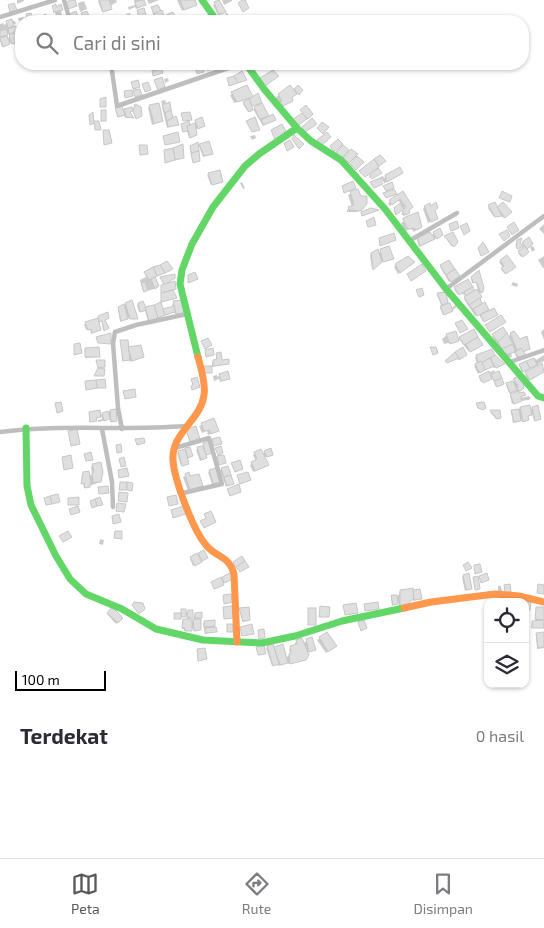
<!DOCTYPE html>
<html lang="id">
<style>
body{margin:0;font-family:"Exo 2",sans-serif;background:#f2f2f3;color:#2b2b33}
.controls{position:absolute;right:15px;bottom:15px;display:grid;overflow:hidden;border-radius:10px;box-shadow:0 1px 4px #0004}
.controls button{width:45px;height:45px;display:grid;place-items:center;padding:0;border:0;border-bottom:1px solid #e1e1e2;background:#fff;color:#2b2b33;font:25px sans-serif}
.scale{position:absolute;left:15px;bottom:12px;width:91px;box-sizing:border-box;padding-left:5px;border:2px solid #000;border-top:0;font-size:14px;line-height:18px;white-space:nowrap;color:#000;-webkit-text-stroke:4px #fff;paint-order:stroke}
.list{margin:0;padding:0;list-style:none}
h2{display:flex;justify-content:space-between;align-items:center;height:65px;margin:0;padding:0 20px;font-size:21px}
h2 small{font-size:16px;font-weight:400;color:#7c7c81}
.icon{flex:none;width:28px;height:28px;fill:none;stroke:currentColor;stroke-width:2;stroke-linecap:round;stroke-linejoin:round}
.map{position:relative;flex:none;width:544px;height:703px;overflow:hidden}
.search{position:absolute;background:#fff;box-shadow:0 1px 4px #0004;left:15px;right:15px;top:15px;height:55px;display:flex;align-items:center;gap:12px;box-sizing:border-box;padding:0 18px;border-radius:20px;color:#7c7c81;font-size:19px}
.sheet{height:155px;background:#fff}
nav{display:flex;justify-content:space-around;align-items:center;box-sizing:border-box;height:70px;border-top:1px solid #e1e1e2;background:#fff;font-size:14px;color:#7c7c81}
nav a{display:grid;justify-items:center;gap:2px}
nav .on{color:#595959}
.map>svg:first-child{display:block}
.shadow{fill:#0003}
.building{fill:#dfdfdf;stroke:#c7c7c7}
.lines{fill:none;stroke-linecap:round;stroke-linejoin:round}
.street{stroke:#bebebe;stroke-width:4.5}
.fast{stroke:#63d668;stroke-width:7}
.slow{stroke:#ff974d;stroke-width:7}
</style>
<div class="map">
<svg width="544" height="703" viewBox="0 0 544 703">
<rect width="100%" height="100%" fill="#fff"/>
<!-- shadow -->
<g class="shadow">
<polygon points="17,0 24,0 24,1 17,4"/>
<polygon points="100,0 116,0 117,2 110,6 110,10 102,12 98,1"/>
<polygon points="134,0 143,0 143,6 136,9 135,7 129,10 128,7 135,5"/>
<polygon points="147,0 159,0 149,4"/>
<polygon points="177,0 193,0 193,6 182,11"/>
<polygon points="222,0 232,0 232,1 224,5"/>
<polygon points="84,1 87,9 80,12 78,3"/>
<polygon points="218,2 224,12 218,15 213,5"/>
<polygon points="53,7 62,10 61,11 62,16 56,17 55,12 53,13"/>
<polygon points="152,8 162,12 164,21 154,21"/>
<polygon points="130,13 131,16 127,17 126,14"/>
<polygon points="227,13 230,17 227,19 225,14"/>
<polygon points="27,15 31,18 36,16 38,21 27,21 26,19 19,21 18,18 24,17 24,18"/>
<polygon points="12,21 15,21 16,24 13,25 16,31 6,35 7,39 14,33 16,42 11,44 10,42 2,47 0,41 0,24 3,23 4,25"/>
<polygon points="209,66 211,70 207,71 206,67"/>
<polygon points="168,78 169,81 165,83 164,79"/>
<polygon points="290,86 294,91 298,87 301,90 291,97 289,103 281,107 276,97"/>
<polygon points="247,87 253,98 260,103 250,106 251,111 248,112 243,104 251,98 234,103 230,95"/>
<polygon points="165,100 166,102 163,106 161,101"/>
<polygon points="169,104 173,119 177,124 167,128 162,107"/>
<polygon points="261,105 268,117 273,120 263,126 253,109"/>
<polygon points="150,106 162,120 152,125 148,108"/>
<polygon points="116,109 122,111 131,109 132,112 129,112 132,118 125,118 124,115 117,117"/>
<polygon points="201,119 202,127 195,129 195,136 189,138 187,131 182,132 181,125 188,123 190,126 195,125 195,121"/>
<polygon points="255,135 256,138 252,140 250,136"/>
<polygon points="200,145 212,154 203,157 199,146"/>
<polygon points="219,171 222,182 211,185 207,175"/>
<polygon points="400,174 385,183 385,184 380,177 383,176 384,178 386,176"/>
<polygon points="242,182 245,188 243,189 240,183"/>
<polygon points="357,190 366,204 357,212 347,212 347,210 352,207 348,195"/>
<polygon points="403,193 408,210 406,215 404,216 401,214 406,208 405,207 395,215 394,210 401,204 398,200 390,206 388,203"/>
<polygon points="489,206 510,212 503,218 501,214 494,217 488,208"/>
<polygon points="425,207 434,210 435,220 428,223 423,209"/>
<polygon points="417,214 419,228 414,232 411,229 405,231 401,223"/>
<polygon points="544,224 544,234 539,229"/>
<polygon points="434,233 441,236 419,247 417,240 418,239 431,236"/>
<polygon points="445,237 456,242 452,247"/>
<polygon points="528,239 525,249 528,252 521,257 518,253 524,247 522,244 516,249 516,243 517,242 520,245"/>
<polygon points="533,246 535,250 532,252 530,247"/>
<polygon points="381,251 392,259 382,262 382,260 372,269 370,255 378,253"/>
<polygon points="544,256 544,268 543,268 538,260"/>
<polygon points="507,257 514,267 505,274 501,270 503,268 499,262"/>
<polygon points="412,264 398,274 394,267 396,265"/>
<polygon points="441,266 457,277 449,282 440,267"/>
<polygon points="479,272 482,292 479,294 481,305 484,304 489,312 495,316 483,322 479,314 475,316 464,299 466,297 462,293 458,295 454,289 474,292 478,290 476,283 472,283 471,279"/>
<polygon points="145,273 154,278 157,286 154,289 143,292 140,280 146,277"/>
<polygon points="513,282 518,284 517,287 511,285"/>
<polygon points="445,293 447,305 451,309 455,305 457,306 451,312 443,315 440,308 442,307 437,295"/>
<polygon points="180,301 184,313 175,314 175,312 148,321 145,311 139,312 137,305 138,304 144,308 162,311 173,308 172,304"/>
<polygon points="126,304 136,319 129,319 128,317 125,320 120,322 118,309 123,307"/>
<polygon points="98,317 104,321 106,328 103,330 102,321 98,322 99,330 91,334 90,329 86,330 84,324 98,320"/>
<polygon points="503,329 507,338 511,334 529,348 524,352 525,354 517,358 514,352 511,353 512,357 508,358 507,354 504,355 492,336"/>
<polygon points="544,329 544,340 541,332"/>
<polygon points="474,331 481,344 469,352 459,339"/>
<polygon points="447,335 457,341 444,344 442,339"/>
<polygon points="121,341 129,348 142,357 130,362 129,359 122,361"/>
<polygon points="85,349 98,357 85,358"/>
<polygon points="492,350 494,356 502,364 494,368 492,366 478,374 474,366 477,364 475,357"/>
<polygon points="216,354 221,361 228,364 212,367 212,362 216,361"/>
<polygon points="544,355 544,361 538,364 539,366 541,365 544,371 528,380 525,374 538,367 536,364 522,372 519,366 535,358 536,360"/>
<polygon points="494,370 495,372 489,374 490,377 495,372 502,385 496,387 492,377 481,382 479,378"/>
<polygon points="217,375 218,377 220,375 228,379 220,382 219,379 214,381 213,376"/>
<polygon points="514,380 523,388 519,392 516,391 517,388 509,393 506,385 514,382"/>
<polygon points="511,395 524,395 521,398 529,396 531,398 529,400 520,401 512,404 510,396"/>
<polygon points="521,408 530,411 532,408 540,419 534,421 532,413 527,416 527,421 522,422 521,419 518,422 513,423 511,412"/>
<polygon points="110,411 116,421 115,422 110,422 110,418 107,420 98,422 98,420 102,419 101,415 94,421 89,422 89,413 100,416 102,414 107,414"/>
<polygon points="499,411 499,419 496,419 490,412"/>
<polygon points="214,420 217,431 208,435 207,431 202,433 199,426"/>
<polygon points="208,443 210,453 205,455 206,458 200,461 196,450"/>
<polygon points="189,449 192,456 186,458 188,464 181,466 177,453"/>
<polygon points="265,452 271,455 264,458 265,467 253,472 250,465 256,461 253,455 255,453 263,454"/>
<polygon points="93,465 100,482 84,488 83,484 81,484 82,474 83,473 89,477 92,474 91,467"/>
<polygon points="227,467 233,484 226,487 220,470"/>
<polygon points="215,469 218,483 212,484 208,472"/>
<polygon points="188,474 189,478 201,485 188,491 183,477"/>
<polygon points="100,539 104,540 103,545 99,544"/>
<polygon points="203,552 205,559 193,566 190,559"/>
<polygon points="463,576 471,588 470,589 465,591 462,577"/>
<polygon points="498,586 501,586 502,591 498,592"/>
<polygon points="400,591 420,599 413,601 413,597 399,607 398,602 392,606 391,598 398,596"/>
<polygon points="536,608 543,609 541,628 531,628 532,623 535,622"/>
<polygon points="112,609 121,618 116,624 107,614"/>
<polygon points="240,609 249,620 248,621 242,622"/>
<polygon points="188,611 191,617 188,620 191,623 194,620 194,615 201,613 199,631 194,631 193,628 190,631 184,631 184,629 182,629 182,621 187,620 187,615 185,617 174,618 185,614"/>
<polygon points="214,621 215,632 205,634 203,623"/>
<polygon points="544,633 544,648 537,649 536,635"/>
<polygon points="327,634 333,648 326,653 317,640"/>
<polygon points="311,639 313,650 307,652 305,659 288,664 288,661 285,664 278,666 277,664 272,666 266,648 267,647 272,646 273,648 282,646 286,658 290,654 289,649 295,646 295,643 297,641 303,643"/>
</g>
<!-- building -->
<g class="building">
<polygon points="71,0 75,0 77,6 68,9 66,2"/>
<polygon points="99,0 109,0 112,9 103,12"/>
<polygon points="141,0 144,0 146,5 137,8 135,2"/>
<polygon points="180,0 195,0 197,5 184,10"/>
<polygon points="219,0 226,12 219,15 214,2"/>
<polygon points="242,0 245,0 249,8 243,12 238,3"/>
<polygon points="14,3 17,10 10,12 8,5"/>
<polygon points="56,4 56,7 61,4 63,10 54,12 52,6"/>
<polygon points="158,5 161,11 154,14 151,7"/>
<polygon points="144,8 146,15 139,18 137,10"/>
<polygon points="162,10 164,16 156,19 154,14"/>
<polygon points="76,11 79,18 71,21 69,14"/>
<polygon points="87,11 89,16 83,18 81,13"/>
<polygon points="173,12 176,19 168,21 166,15"/>
<polygon points="31,13 32,16 37,15 39,21 28,21 26,14"/>
<polygon points="46,14 47,19 40,21 39,17"/>
<polygon points="12,19 14,26 8,28 6,21"/>
<polygon points="16,26 17,31 9,34 8,29"/>
<polygon points="6,29 8,35 0,37 0,31"/>
<polygon points="15,33 18,42 12,44 9,35"/>
<polygon points="7,36 10,44 3,47 0,38"/>
<polygon points="254,64 268,64 255,69 252,65"/>
<polygon points="202,65 204,72 197,74 195,68"/>
<polygon points="162,68 163,73 153,76 152,71"/>
<polygon points="273,70 279,76 265,86 260,78"/>
<polygon points="242,71 247,80 238,83 234,76"/>
<polygon points="234,76 238,83 229,86 227,78"/>
<polygon points="162,77 165,87 158,90 154,80"/>
<polygon points="138,80 140,87 133,89 131,82"/>
<polygon points="148,82 151,90 145,92 142,84"/>
<polygon points="247,85 253,97 237,102 231,92"/>
<polygon points="290,85 297,94 292,97 293,101 283,106 280,102 282,101 278,94"/>
<polygon points="298,85 303,90 299,95 294,89"/>
<polygon points="140,89 142,95 135,97 133,90"/>
<polygon points="132,90 133,96 125,98 124,91"/>
<polygon points="258,93 262,103 252,106 249,99"/>
<polygon points="106,97 106,107 100,107 100,99"/>
<polygon points="249,99 253,110 249,112 243,102"/>
<polygon points="170,102 171,110 165,113 162,105"/>
<polygon points="159,103 163,121 154,124 149,105"/>
<polygon points="262,103 269,116 260,119 254,107"/>
<polygon points="135,104 141,107 142,116 136,119 133,111"/>
<polygon points="306,105 313,114 308,119 300,110"/>
<polygon points="122,106 125,115 118,117 115,108"/>
<polygon points="132,107 133,111 130,112 134,118 126,117 124,109"/>
<rect x="101" y="110" width="5" height="11"/>
<polygon points="171,110 173,117 167,121 165,113"/>
<polygon points="93,112 94,123 90,125 89,115"/>
<polygon points="190,112 192,120 183,121 181,113"/>
<polygon points="302,113 307,119 297,126 292,120"/>
<polygon points="273,114 276,120 264,125 261,120"/>
<polygon points="176,116 179,125 168,127 167,121"/>
<polygon points="202,117 205,126 198,129 195,120"/>
<polygon points="255,117 260,130 252,132 246,121"/>
<polygon points="312,118 317,124 305,132 302,127"/>
<polygon points="94,121 99,121 101,130 95,130"/>
<polygon points="189,121 190,125 187,126 188,131 183,132 181,124"/>
<polygon points="322,122 329,127 323,134 317,128"/>
<polygon points="195,123 197,135 190,138 187,126"/>
<polygon points="282,124 287,133 275,140 271,130"/>
<polygon points="103,130 109,130 112,143 104,145"/>
<polygon points="178,132 180,142 165,145 163,136"/>
<polygon points="327,132 331,137 322,145 317,140"/>
<polygon points="294,135 304,144 299,149 292,139"/>
<polygon points="338,139 343,144 334,152 330,146"/>
<polygon points="290,140 294,147 287,151 284,143"/>
<polygon points="209,141 213,154 204,156 199,144"/>
<polygon points="198,142 199,151 191,153 190,146"/>
<polygon points="183,144 184,158 175,160 173,148"/>
<polygon points="139,145 147,145 148,154 140,155"/>
<polygon points="343,145 349,150 342,158 336,152"/>
<polygon points="173,148 175,160 165,163 164,150"/>
<polygon points="351,149 358,154 349,163 343,158"/>
<polygon points="199,151 200,161 193,163 191,153"/>
<polygon points="380,155 386,161 379,166 374,159"/>
<polygon points="357,156 364,162 356,170 350,164"/>
<polygon points="374,159 379,167 365,177 359,171"/>
<polygon points="400,167 403,173 387,182 385,175"/>
<polygon points="378,168 382,173 372,179 369,176"/>
<polygon points="220,170 223,182 212,185 208,173"/>
<polygon points="380,178 383,184 374,188 370,182"/>
<polygon points="353,181 356,188 344,193 342,186"/>
<polygon points="392,182 394,188 386,191 383,186"/>
<polygon points="358,189 361,196 367,196 367,204 361,211 349,210 348,207 354,205 350,191"/>
<polygon points="394,189 397,194 386,198 383,193"/>
<polygon points="403,191 413,207 409,210 410,213 406,215 402,211 406,207 400,199 392,205 389,200"/>
<polygon points="502,191 512,196 510,202 499,198"/>
<polygon points="436,202 438,208 435,210 438,219 431,222 424,206 430,203 431,206"/>
<polygon points="495,202 502,216 495,217 488,205"/>
<polygon points="503,202 512,212 505,218 497,207"/>
<polygon points="400,203 404,209 396,215 394,208"/>
<polygon points="371,208 379,210 362,216 361,212"/>
<polygon points="418,212 422,227 417,230 414,228 408,229 403,220 403,218"/>
<polygon points="374,217 376,225 368,227 366,221"/>
<polygon points="457,221 459,228 451,231 449,224"/>
<polygon points="514,222 519,230 512,235 507,227"/>
<polygon points="467,223 470,231 464,235 460,226"/>
<polygon points="440,228 443,235 437,239 433,232"/>
<polygon points="507,230 510,236 504,241 499,234"/>
<polygon points="430,232 435,239 420,246 417,238"/>
<polygon points="453,232 458,242 454,247 444,236"/>
<polygon points="394,233 396,240 380,246 379,238"/>
<polygon points="529,237 533,244 527,249 522,242"/>
<polygon points="522,238 520,243 523,246 518,249 516,247 517,240"/>
<polygon points="483,242 489,252 481,256 478,248"/>
<polygon points="389,246 394,259 383,262 380,249"/>
<polygon points="525,246 529,252 523,257 518,251"/>
<polygon points="378,249 382,262 373,270 371,253"/>
<polygon points="507,255 516,267 506,274 501,268 504,266 500,260"/>
<polygon points="408,256 415,262 400,273 395,264"/>
<polygon points="449,260 455,269 446,275 440,265"/>
<polygon points="167,261 173,269 165,273 160,265"/>
<polygon points="422,264 426,271 411,281 407,274"/>
<polygon points="160,265 165,273 157,276 153,267"/>
<polygon points="153,267 157,276 149,280 144,272"/>
<polygon points="455,269 460,276 451,282 446,275"/>
<polygon points="479,270 484,288 483,292 481,293 477,283 473,282 471,277"/>
<polygon points="195,272 198,279 188,283 188,275"/>
<polygon points="175,274 175,278 164,285 160,277"/>
<polygon points="155,277 159,286 155,289 151,279"/>
<polygon points="468,279 473,287 459,295 454,287"/>
<polygon points="175,281 176,289 161,293 161,285"/>
<polygon points="145,282 148,290 144,292 141,283"/>
<polygon points="473,287 475,291 466,296 464,292"/>
<polygon points="422,288 424,295 419,297 416,290"/>
<polygon points="477,289 482,297 469,305 464,297"/>
<polygon points="173,290 177,298 161,302 161,293"/>
<polygon points="446,292 448,303 442,305 437,293"/>
<polygon points="480,298 482,304 473,309 469,305"/>
<polygon points="132,300 138,319 130,319 125,303"/>
<polygon points="181,300 185,313 176,314 173,301"/>
<polygon points="143,301 147,310 140,312 138,303"/>
<polygon points="161,302 165,315 158,318 154,305"/>
<polygon points="485,302 489,310 477,316 473,309"/>
<polygon points="450,303 453,311 444,315 440,306"/>
<polygon points="124,304 128,319 121,321 118,307"/>
<polygon points="154,305 158,318 149,321 145,307"/>
<polygon points="174,306 175,312 165,315 163,309"/>
<polygon points="494,308 498,315 484,322 480,315"/>
<polygon points="108,312 109,318 105,320 109,328 104,331 102,321 99,322 98,316"/>
<polygon points="501,315 506,322 490,332 485,325"/>
<polygon points="98,318 101,330 92,333 91,329 88,330 85,322"/>
<polygon points="462,320 468,329 460,333 455,323"/>
<polygon points="503,327 507,333 498,342 492,334"/>
<polygon points="474,329 478,337 464,345 459,337"/>
<polygon points="456,331 459,341 450,344 446,334"/>
<polygon points="514,331 520,339 527,336 530,349 522,352 521,348 517,350 510,333"/>
<polygon points="111,333 111,344 98,343 96,337"/>
<polygon points="507,333 513,344 502,349 498,342"/>
<polygon points="478,337 483,345 470,352 466,344"/>
<polygon points="208,338 212,345 205,349 201,341"/>
<polygon points="120,340 128,340 130,360 123,361"/>
<polygon points="80,343 82,353 74,355 74,344"/>
<polygon points="513,344 515,352 505,355 502,349"/>
<polygon points="141,345 144,357 132,361 128,347"/>
<polygon points="99,347 100,357 85,357 85,348"/>
<polygon points="430,347 436,347 438,353 433,355"/>
<polygon points="463,347 467,355 459,360 455,352"/>
<polygon points="213,348 214,355 206,357 205,350"/>
<polygon points="521,348 526,355 518,357 515,352"/>
<polygon points="492,349 495,355 481,363 481,361 478,363 476,355"/>
<polygon points="221,352 222,360 229,359 229,364 213,366 213,360 217,359 216,353"/>
<polygon points="455,352 459,358 447,363 445,361"/>
<polygon points="495,355 505,364 496,368 490,358"/>
<polygon points="490,358 494,366 485,370 481,363"/>
<polygon points="534,358 537,365 530,368 526,361"/>
<polygon points="96,360 105,360 105,367 98,368"/>
<polygon points="481,361 485,370 480,373 475,364"/>
<polygon points="526,361 530,368 523,372 519,364"/>
<polygon points="542,363 544,372 530,380 525,372"/>
<polygon points="204,366 212,366 212,373 205,373"/>
<polygon points="98,368 105,369 104,376 94,376"/>
<polygon points="228,371 230,379 221,381 219,374"/>
<polygon points="489,371 492,379 483,383 479,376"/>
<polygon points="499,371 502,378 494,381 491,374"/>
<polygon points="518,376 523,382 524,388 521,391 517,390 518,386 513,379"/>
<polygon points="197,377 200,387 192,390 191,386 193,385 191,379"/>
<polygon points="502,378 504,384 497,387 494,381"/>
<polygon points="105,379 106,388 97,388 96,380"/>
<polygon points="96,380 97,388 86,390 85,381"/>
<polygon points="513,381 517,390 510,393 506,383"/>
<polygon points="135,389 136,397 125,399 123,391"/>
<polygon points="518,391 519,393 524,392 526,395 520,397 522,401 514,404 510,394"/>
<polygon points="61,402 63,411 57,413 55,403"/>
<polygon points="484,402 486,408 483,410 478,408 476,403"/>
<polygon points="530,405 532,415 528,416 529,420 523,422 520,407"/>
<polygon points="538,405 541,419 535,421 532,407"/>
<polygon points="116,409 117,421 111,422 110,410"/>
<polygon points="519,409 521,421 514,422 511,410"/>
<polygon points="100,410 101,417 96,418 97,421 90,422 89,412"/>
<polygon points="490,410 500,410 501,418 497,419"/>
<polygon points="108,411 110,419 104,421 102,413"/>
<polygon points="214,418 219,431 211,434 209,430 204,431 201,423"/>
<polygon points="196,426 200,439 190,442 186,429"/>
<polygon points="77,429 80,444 71,446 68,431"/>
<polygon points="220,437 222,444 214,446 212,439"/>
<polygon points="144,438 145,443 137,445 135,439"/>
<polygon points="209,441 213,453 206,455 203,443"/>
<polygon points="121,444 122,452 117,453 116,445"/>
<polygon points="203,446 207,458 201,460 197,447"/>
<polygon points="221,446 223,453 218,455 215,448"/>
<polygon points="190,447 193,456 188,458 185,448"/>
<polygon points="271,448 273,455 267,457 264,451"/>
<polygon points="185,449 189,464 182,466 178,451"/>
<polygon points="261,449 269,465 255,471 251,462 257,459 254,452"/>
<polygon points="91,452 93,460 86,461 84,454"/>
<polygon points="71,455 73,468 64,470 62,457"/>
<polygon points="224,455 226,463 219,465 217,456"/>
<polygon points="124,457 126,466 121,467 119,459"/>
<polygon points="240,460 243,469 235,472 231,463"/>
<polygon points="101,462 103,472 101,482 93,483 92,473 94,472 92,464"/>
<polygon points="228,466 231,475 224,477 221,468"/>
<polygon points="127,468 129,476 119,478 118,470"/>
<polygon points="216,468 220,482 213,484 209,470"/>
<polygon points="89,471 91,482 90,487 85,488 84,483 81,484 83,472"/>
<polygon points="189,472 190,476 199,474 203,486 190,490 185,474"/>
<polygon points="248,472 251,480 240,484 237,475"/>
<polygon points="231,475 234,484 227,486 224,477"/>
<polygon points="120,482 127,482 127,490 119,490"/>
<polygon points="127,482 133,483 132,491 127,490"/>
<polygon points="239,484 241,492 230,496 227,489"/>
<polygon points="108,486 109,493 99,494 98,487"/>
<polygon points="119,492 128,493 127,502 118,501"/>
<polygon points="58,494 60,502 52,504 50,496"/>
<polygon points="176,495 178,504 169,506 167,497"/>
<polygon points="50,496 52,504 46,505 44,498"/>
<polygon points="79,497 79,505 68,505 68,498"/>
<polygon points="100,497 103,505 97,506 95,499"/>
<polygon points="95,499 97,506 92,508 90,501"/>
<polygon points="117,503 126,504 124,512 116,511"/>
<polygon points="78,506 80,512 71,515 69,509"/>
<polygon points="184,506 186,514 173,518 171,510"/>
<polygon points="211,511 216,522 204,528 200,521 206,518 204,514"/>
<polygon points="119,514 121,522 113,524 112,516"/>
<polygon points="68,531 72,537 63,542 59,536"/>
<polygon points="115,531 122,531 122,539 114,538"/>
<polygon points="204,550 208,558 202,561 198,553"/>
<polygon points="197,553 202,562 195,566 190,557"/>
<polygon points="242,556 245,561 236,567 233,562"/>
<polygon points="245,561 249,567 240,572 236,567"/>
<polygon points="468,562 472,568 466,571 463,565"/>
<polygon points="480,564 482,572 475,574 474,565"/>
<polygon points="230,573 233,579 224,583 222,577"/>
<polygon points="469,573 472,589 466,590 463,575"/>
<polygon points="487,573 489,580 481,583 479,576"/>
<polygon points="478,576 480,589 475,590 473,577"/>
<polygon points="221,577 224,585 214,589 211,582"/>
<polygon points="510,584 511,592 505,592 504,585"/>
<polygon points="538,584 544,585 544,594 537,593"/>
<polygon points="413,588 414,598 406,606 400,606 400,590"/>
<polygon points="420,589 422,599 414,600 413,590"/>
<polygon points="231,594 232,602 224,604 223,595"/>
<polygon points="391,595 397,595 398,604 393,605"/>
<polygon points="134,602 143,603 145,609 139,614 132,605"/>
<polygon points="378,602 379,609 365,611 364,604"/>
<polygon points="526,602 531,602 530,610 525,610"/>
<polygon points="356,603 358,613 345,615 343,605"/>
<polygon points="232,606 233,618 224,619 223,607"/>
<polygon points="320,606 330,607 329,617 319,617"/>
<polygon points="112,607 123,618 118,623 107,613"/>
<polygon points="249,607 250,620 243,621 239,608"/>
<polygon points="536,607 544,607 544,620 535,619"/>
<rect x="308" y="608" width="8" height="17"/>
<rect x="181" y="609" width="5" height="8"/>
<polygon points="188,610 193,610 193,618 187,617"/>
<polygon points="202,612 202,618 195,618 195,613"/>
<rect x="174" y="613" width="7" height="6"/>
<polygon points="183,619 192,619 192,631 185,631 185,628 182,628"/>
<polygon points="193,619 201,619 201,630 194,631"/>
<polygon points="215,620 215,626 204,627 204,621"/>
<polygon points="364,620 367,628 361,631 358,622"/>
<polygon points="543,620 544,628 532,628 532,621"/>
<rect x="227" y="624" width="6" height="8"/>
<polygon points="252,624 254,634 242,636 240,627"/>
<polygon points="216,627 217,632 205,633 205,628"/>
<polygon points="264,629 265,638 259,639 258,630"/>
<polygon points="327,632 337,646 328,652 319,637"/>
<polygon points="544,632 544,647 538,648 536,633"/>
<polygon points="312,637 316,650 309,652 306,639"/>
<polygon points="302,638 309,655 306,660 290,664 289,654 291,652 290,646 297,644 296,640"/>
<polygon points="273,644 279,664 273,666 267,646"/>
<polygon points="283,644 288,663 280,665 274,647"/>
<polygon points="264,645 266,654 258,655 256,647"/>
<polygon points="205,648 207,659 198,661 197,649"/>
</g>
<g class="lines">
<!-- street -->
<g class="street">
<polyline points="64,0 70,21"/>
<polyline points="0,17 55,0"/>
<polyline points="111,64 117,106 240,64"/>
<polyline points="409,241 457,213"/>
<polyline points="446,289 544,216"/>
<polyline points="510,362 544,350"/>
<polyline points="102,429 112,482 113,507"/>
<polyline points="122,429 118,408 113,343 115,332 136,325 187,314"/>
<path d="M0 432C61 424 123 431 185 426"/>
<polyline points="175,448 209,438 222,484 183,493"/>
</g>
<!-- fast -->
<g class="fast">
<polyline points="202,0 217,21"/>
<polyline points="246,64 264,89 297,128 311,141 341,160 385,209 446,289 538,396 544,398"/>
<polyline points="198,357 180,284 182,270 192,244 213,207 245,166 259,154 297,128"/>
<polyline points="26,428 27,486 31,505 56,556 70,579 86,594 122,609 156,629 203,640 262,643 295,636 342,621 404,608"/>
</g>
<!-- slow -->
<g class="slow">
<path d="M198 357C201 368 206 384 204 395 201 420 171 433 173 460 174 479 193 530 206 545 216 558 229 555 234 574L237 642"/>
<polyline points="404,608 431,602 495,594 519,596 544,602"/>
</g>
</g>
</svg>
<div class="controls">
<button><svg class="icon" aria-label="locate" viewBox="0 0 24 24"><circle cx="12" cy="12" r="6"/><path d="M12 2v4M12 18v4M2 12h4M18 12h4"/></svg></button>
<button><svg class="icon" aria-label="layers" viewBox="0 0 24 24"><path d="M12 4l9 5-9 5-9-5zM3 14l9 5 9-5"/></svg></button>
</div>
<div class="scale">100 m</div>
<div class="search"><svg class="icon" aria-label="search" viewBox="0 0 24 24"><circle cx="10" cy="10" r="6"/><path d="M15 15l6 6"/></svg>Cari di sini</div>
</div>
<section class="sheet">
<h2>Terdekat<small>0 hasil</small></h2>
<ul class="list">
</ul>
</section>
<nav>
<a class="on"><svg class="icon" aria-label="map" viewBox="0 0 24 24"><path d="M3 6l6-2 6 2 6-2v14l-6 2-6-2-6 2zM9 4v14M15 6v14"/></svg>Peta</a>
<a><svg class="icon" aria-label="directions" viewBox="0 0 24 24"><path d="M12 3l9 9-9 9-9-9zM9 14v-3h6M13 9l2 2-2 2"/></svg>Rute</a>
<a><svg class="icon" aria-label="saved" viewBox="0 0 24 24"><path d="M7 4h10v16l-5-4-5 4z"/></svg>Disimpan</a>
</nav>
